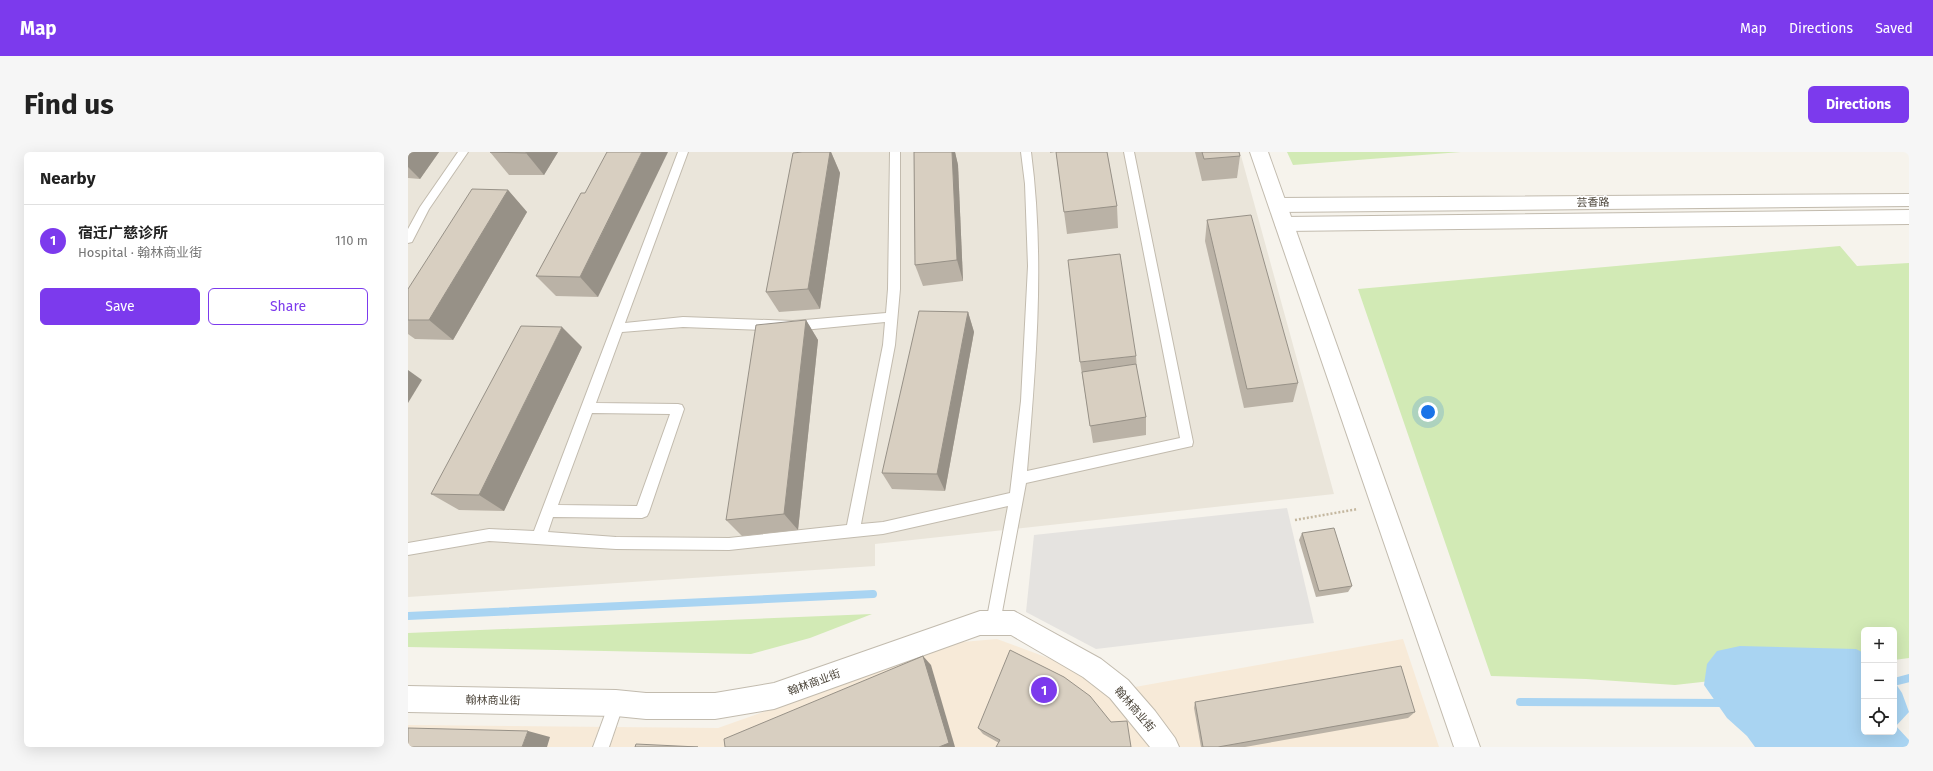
<!DOCTYPE html>
<meta charset="utf-8">
<style>
body{margin:0;font-family:"Fira Sans","Noto Sans SC",sans-serif;background:#f6f6f6;color:#222}
.controls{position:absolute;right:12px;bottom:12px;display:grid;overflow:hidden;border-radius:6px;box-shadow:0 4px 16px #0002}
.controls button{width:36px;height:36px;display:grid;place-items:center;padding:0;border:0;border-bottom:1px solid #e0e0e0;background:#fff;color:#222;font:20px sans-serif}
.you{position:absolute;left:1020px;top:260px;width:14px;height:14px;margin:-10px;border:3px solid #fff;border-radius:50%;background:#1a73e8;box-shadow:0 0 0 6px #1a73e833}
.badge{display:grid;place-items:center;width:26px;height:26px;border-radius:50%;background:#7c3aed;color:#fff;font-size:13px;font-weight:700}
.pin{position:absolute;translate:-50% -50%;border:2px solid #fff;box-shadow:0 1px 4px #0006}
.list{margin:0;padding:0;list-style:none}
h2{display:flex;justify-content:space-between;align-items:center;height:52px;margin:0;padding:0 16px;font-size:17px}
h2 small{font-size:13px;font-weight:400;color:#767676}
.list li{display:grid;grid-template-columns:26px 1fr auto;gap:12px;align-items:center;box-sizing:border-box;height:72px;padding:0 16px;border-top:1px solid #e0e0e0}
.list b{display:block;font-size:15px;white-space:nowrap}
.list p{margin:0;font-size:13px;white-space:nowrap;color:#767676}
.list em{font-size:13px;font-style:normal;color:#767676}
.actions{display:flex;gap:8px;padding:12px 16px}
.actions a{flex:1;padding:9px 0;border:1px solid #7c3aed;border-radius:6px;text-align:center;font-size:14px;color:#7c3aed}
.actions .main{background:#7c3aed;color:#fff}
.icon{flex:none;width:22px;height:22px;fill:none;stroke:currentColor;stroke-width:2;stroke-linecap:round;stroke-linejoin:round}
.map{position:relative;flex:none;width:1501px;height:595px;overflow:hidden;border-radius:6px}
header{display:flex;align-items:center;gap:24px;box-sizing:border-box;height:56px;padding:0 20px;background:#7c3aed;color:#fff}
header strong{font-size:19px}
nav{display:flex;gap:22px;margin-inline-start:auto;font-size:14px}
.intro{display:flex;align-items:center;justify-content:space-between;box-sizing:border-box;height:96px;padding:0 24px}
h1{margin:0;font-size:28px}
.button{padding:10px 18px;border-radius:6px;background:#7c3aed;color:#fff;font-size:14px;font-weight:700}
main{display:flex;gap:24px;padding:0 24px}
aside{flex:1;background:#fff;border-radius:6px;box-shadow:0 4px 16px #0002}
.map>svg:first-child{display:block}
.residential{fill:#eae5da}
.commercial{fill:#f7ead8}
.green{fill:#d2eab5}
.parking{fill:#e5e3e0}
.water{fill:#a9d4f2}
.lines{fill:none;stroke-linecap:round;stroke-linejoin:round}
.stream{stroke:#a9d4f2;stroke-width:8}
.service-casing{stroke:#c2bbae;stroke-width:2}
.minor-casing{stroke:#c2bbae;stroke-width:2}
.tertiary-casing{stroke:#c2bbae;stroke-width:2}
.path{stroke:#c4b79f;stroke-width:2.5;stroke-dasharray:2 2;stroke-linecap:butt}
.service{fill:#fff;fill-rule:evenodd}
.minor{fill:#fff;fill-rule:evenodd}
.tertiary{fill:#fff;fill-rule:evenodd}
.wall{fill:#bab2a6}
.shaded-wall{fill:#979187}
.building{fill:#d8cfc1;stroke:#979187}
.labels{text-anchor:middle;stroke-width:3;stroke-linejoin:round;paint-order:stroke}
.street-label{font-size:11px;fill:#4b4439;stroke:#fff}
</style>
<header>
<strong>Map</strong>
<nav><a>Map</a><a>Directions</a><a>Saved</a></nav>
</header>
<div class="intro"><h1>Find us</h1><a class="button">Directions</a></div>
<main>
<aside>
<h2>Nearby<small></small></h2>
<ul class="list">
<li><span class="badge">1</span><div><b>宿迁广慈诊所</b><p>Hospital · 翰林商业街</p></div><em>110 m</em></li>
</ul>
<div class="actions"><a class="main">Save</a><a>Share</a></div>
</aside>
<div class="map">
<svg width="1501" height="595" viewBox="0 0 1501 595">
<rect width="100%" height="100%" fill="#f6f3ec"/>
<!-- residential -->
<polygon class="residential" points="0,0 832,0 926,342 467,392 467,414 0,445"/>
<!-- commercial -->
<polygon class="commercial" points="589,487 651,510 699,540 995,487 1031,595 0,595 0,573 310,576 554,490"/>
<!-- green -->
<g class="green">
<polygon points="879,0 1053,0 885,13"/>
<polygon points="1432,94 1449,114 1501,111 1501,506 1486,508 1486,478 1456,478 1456,512 1267,533 1178,527 1083,524 950,137"/>
<polygon points="464,462 402,486 343,502 0,495 0,481"/>
</g>
<!-- parking -->
<polygon class="parking" points="879,356 906,471 688,497 618,460 626,383"/>
<!-- water -->
<polygon class="water" points="1332,494 1448,497 1456,501 1456,580 1486,580 1486,529 1494,541 1501,560 1488,574 1501,588 1501,595 1347,595 1339,584 1319,566 1296,533 1299,512 1309,499"/>
<g class="lines">
<!-- stream -->
<g class="stream">
<polyline points="0,464 465,442"/>
<polyline points="1486,530 1501,526"/>
<polyline points="1112,550 1317,551"/>
</g>
<defs>
<g id="service">
<polygon points="50,0 60,0 21,57 4,90 0,91 0,77 12,55"/>
<path d="M270 0H280L217 171 275 165 385 169 478 161 480 137 482 0H492V137L487 193 453 372 475 370 602 341 613 249 620 114 617 32 613 0H623C637 106 628 213 619 319L772 286 716 0H726L785 290 784 294 618 331 592 471 590 476 585 478 580 476 578 471 600 354 475 382 321 398 208 397 81 389 0 403V391L81 377 126 379ZM477 170 475 193 439 373 321 386 208 385 140 380 145 365 234 366 239 364 241 360 276 257 274 253 270 252 188 251 214 180 275 175 385 179ZM184 261 262 262 229 354 150 353Z"/>
<polygon points="208,543 213,546 216,551 201,595 185,595 203,546"/>
</g>
<g id="minor">
<polygon points="842,0 860,0 1072,595 1046,595"/>
<polygon points="572,459 606,459 693,507 720,528 747,559 767,586 771,595 742,595 702,546 675,525 603,483 572,483 366,557 307,567 238,567 208,564 0,560 0,534 208,538 238,541 307,541 366,531"/>
</g>
<g id="tertiary">
<polygon points="1501,42 1501,54 870,60 864,58 861,53 864,48 870,46"/>
<polygon points="1501,58 1501,72 876,79 869,77 867,72 869,67 876,65"/>
</g>
</defs>
<!-- service casing -->
<use href="#service" class="service-casing"/>
<!-- minor casing -->
<use href="#minor" class="minor-casing"/>
<!-- tertiary casing -->
<use href="#tertiary" class="tertiary-casing"/>
<!-- path -->
<polyline class="path" points="887,368 950,357"/>
<!-- service -->
<use href="#service" class="service"/>
<!-- minor -->
<use href="#minor" class="minor"/>
<!-- tertiary -->
<use href="#tertiary" class="tertiary"/>
</g>
<!-- wall -->
<g class="wall">
<polygon points="0,0 31,0 12,27 0,26"/>
<polygon points="82,0 150,0 136,23 101,23"/>
<polygon points="394,0 423,0 432,21 412,157 371,160 358,140"/>
<polygon points="506,0 547,0 550,13 555,129 515,134 507,113"/>
<polygon points="642,0 699,0 709,54 710,76 659,82 648,0 642,1"/>
<polygon points="787,0 831,0 832,4 829,26 794,29"/>
<polygon points="100,38 119,60 45,188 7,187 0,182 0,137"/>
<polygon points="173,41 190,145 148,144 128,124"/>
<polygon points="799,68 890,231 885,250 836,256 797,89"/>
<polygon points="560,160 566,180 537,339 484,337 474,321"/>
<polygon points="398,168 410,188 390,378 334,384 318,368"/>
<polygon points="174,195 96,359 51,358 23,342"/>
<polygon points="728,204 729,219 738,265 738,283 685,291 672,210"/>
<polygon points="894,381 944,434 940,440 908,445 891,388"/>
<polygon points="656,525 591,591 575,582 570,576"/>
<polygon points="787,550 1007,560 1000,566 837,595 793,595 786,556"/>
</g>
<!-- shaded-wall -->
<g class="shaded-wall">
<polygon points="0,0 31,0 12,27 0,15"/>
<polygon points="118,0 150,0 136,23 118,1"/>
<polygon points="234,0 260,0 190,145 172,125"/>
<polygon points="422,0 423,0 432,21 412,157 400,137"/>
<polygon points="544,0 547,0 550,13 555,129 549,108"/>
<polygon points="100,38 119,60 45,188 21,168"/>
<polygon points="560,160 566,180 537,339 529,322"/>
<polygon points="398,168 410,188 390,378 376,362"/>
<polygon points="154,175 174,195 96,359 71,343"/>
<polygon points="0,218 14,228 0,251"/>
<polygon points="515,504 523,513 547,595 531,595"/>
<polygon points="120,579 142,585 139,595 114,595"/>
</g>
<!-- building -->
<g class="building">
<polygon points="82,0 118,0 118,1"/>
<polygon points="199,0 234,0 172,125 128,124 173,41 177,41"/>
<polygon points="394,0 422,0 400,137 358,140 385,1"/>
<polygon points="506,0 544,0 549,108 507,113"/>
<polygon points="648,0 699,0 709,54 656,60"/>
<polygon points="794,0 831,0 832,4 796,7"/>
<polygon points="64,37 100,38 21,168 0,168 0,137"/>
<polygon points="843,63 890,231 839,237 799,68"/>
<polygon points="712,102 728,204 672,210 660,108"/>
<polygon points="511,159 560,160 529,322 474,321"/>
<polygon points="398,168 376,362 318,368 348,173"/>
<polygon points="113,174 154,175 71,343 23,342"/>
<polygon points="728,212 738,265 682,274 674,220"/>
<polygon points="926,376 944,434 911,439 894,381"/>
<polygon points="602,498 656,525 682,544 703,570 719,569 723,595 588,595 592,588 570,576"/>
<polygon points="515,504 541,591 531,595 317,595 316,587"/>
<polygon points="993,514 1007,560 810,595 795,595 787,550"/>
<polygon points="0,576 120,579 114,595 0,595"/>
<polygon points="228,592 290,595 227,595"/>
</g>
<g class="labels">
<!-- street labels -->
<g class="street-label">
<text transform="translate(1185 50) rotate(-1)" y="4">芸香路</text>
<text transform="translate(406 530) rotate(-20)" y="4">翰林商业街</text>
<text transform="translate(85 548) rotate(1)" y="4">翰林商业街</text>
<text transform="translate(727 557) rotate(49)" y="4">翰林商业街</text>
</g>
</g>
</svg>
<div class="controls">
<button>+</button>
<button>−</button>
<button><svg class="icon" aria-label="locate" viewBox="0 0 24 24"><circle cx="12" cy="12" r="6"/><path d="M12 2v4M12 18v4M2 12h4M18 12h4"/></svg></button>
</div>
<div class="you"></div>
<div class="pin badge" style="left:636px;top:538px">1</div>
</div>
</main>
